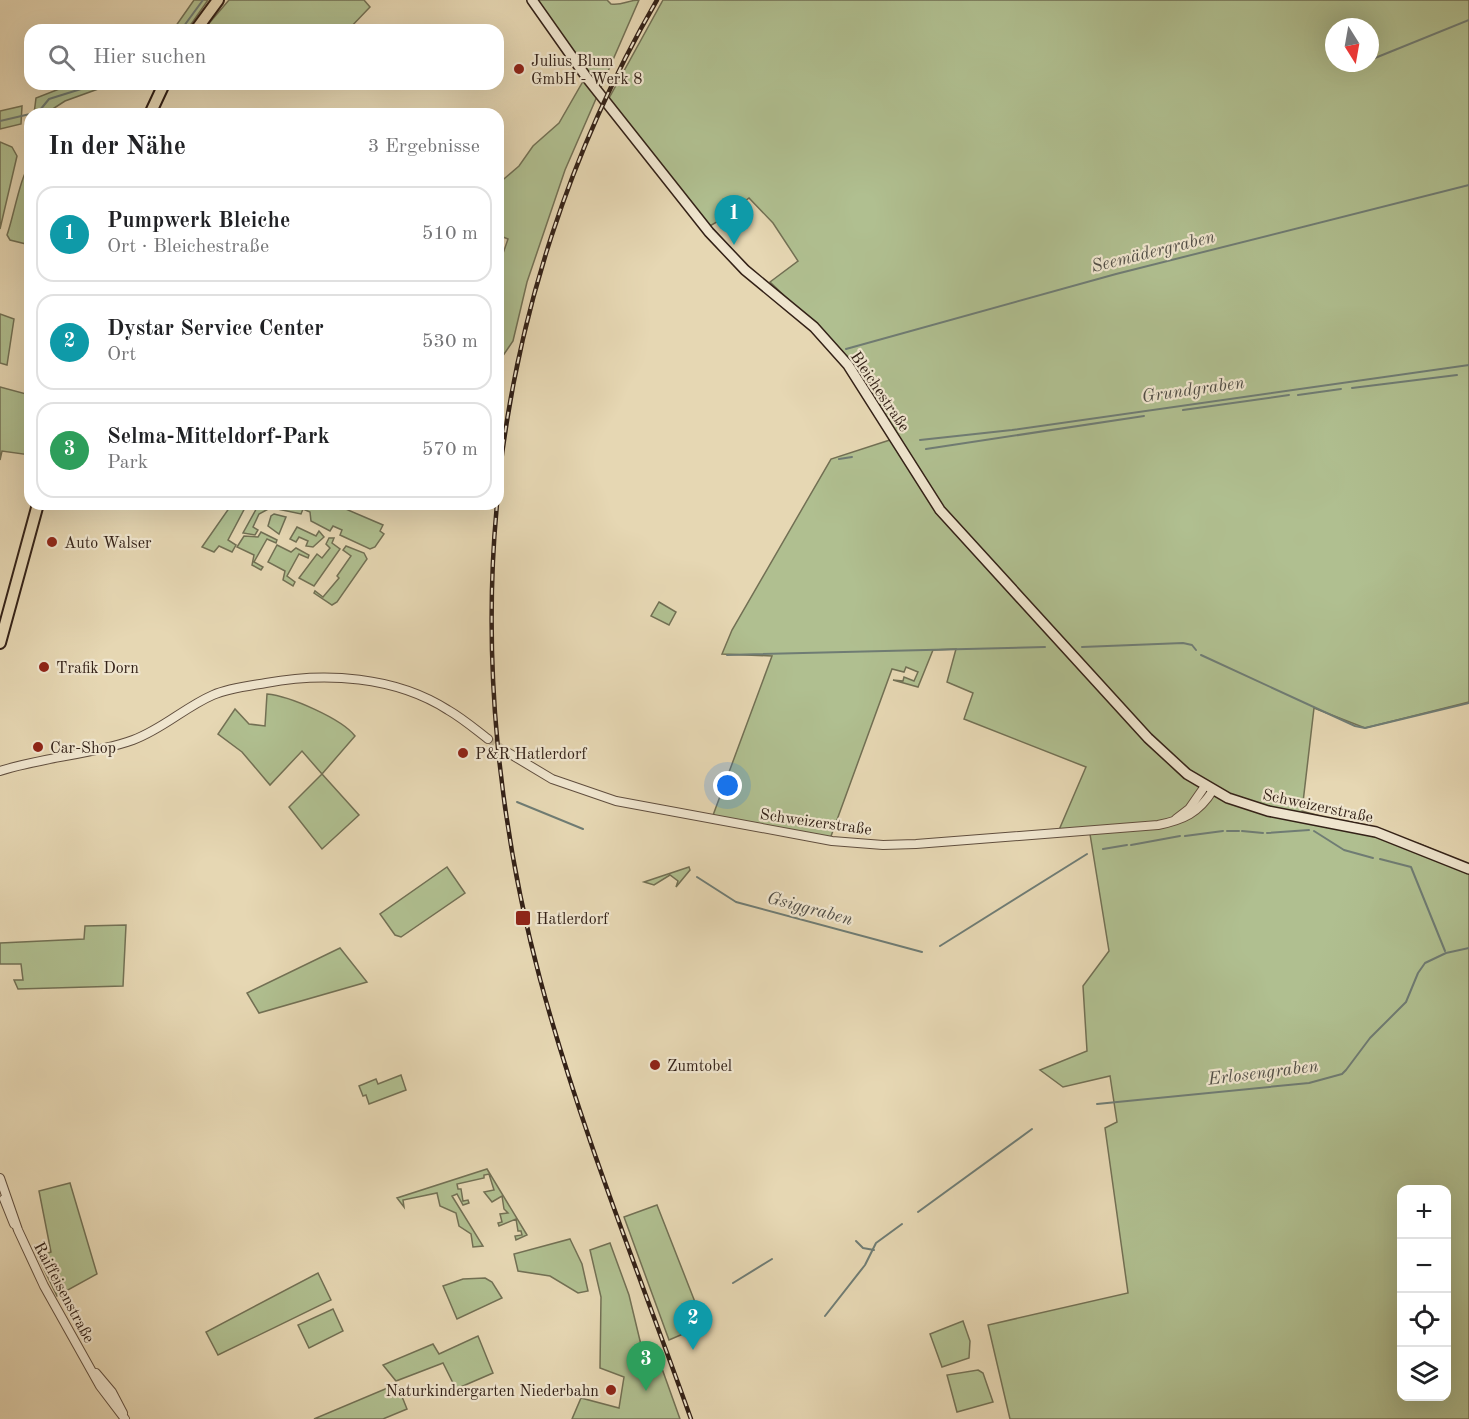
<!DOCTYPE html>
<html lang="de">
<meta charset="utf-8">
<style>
body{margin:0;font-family:"Old Standard TT",serif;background:#f6f6f6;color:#202124}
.controls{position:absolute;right:18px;bottom:18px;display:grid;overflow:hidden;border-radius:12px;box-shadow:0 6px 24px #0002}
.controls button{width:54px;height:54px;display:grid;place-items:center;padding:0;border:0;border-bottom:2px solid #e0e0e0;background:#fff;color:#202124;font:30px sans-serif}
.compass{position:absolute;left:1325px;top:18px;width:54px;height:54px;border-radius:50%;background:#fff;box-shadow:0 6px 24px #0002;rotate:169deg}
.you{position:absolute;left:728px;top:786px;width:21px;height:21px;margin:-15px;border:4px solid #fff;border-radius:50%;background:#1a73e8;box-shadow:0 0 0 9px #1a73e833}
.badge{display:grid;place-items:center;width:39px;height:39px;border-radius:50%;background:#7c3aed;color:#fff;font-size:20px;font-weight:700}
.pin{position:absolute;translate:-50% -50px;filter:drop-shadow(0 2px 3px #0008)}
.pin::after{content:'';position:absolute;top:32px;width:21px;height:18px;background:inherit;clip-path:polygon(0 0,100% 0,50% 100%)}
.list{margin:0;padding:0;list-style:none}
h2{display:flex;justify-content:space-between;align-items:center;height:78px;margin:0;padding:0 24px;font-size:26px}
h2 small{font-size:20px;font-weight:400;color:#757577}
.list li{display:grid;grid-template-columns:39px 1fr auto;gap:18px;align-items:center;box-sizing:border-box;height:96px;margin:0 12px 12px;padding:0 12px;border:2px solid #e0e0e0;border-radius:18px}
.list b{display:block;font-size:22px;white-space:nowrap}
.list p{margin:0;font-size:20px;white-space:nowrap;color:#757577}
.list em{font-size:20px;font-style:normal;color:#757577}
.icon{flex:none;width:33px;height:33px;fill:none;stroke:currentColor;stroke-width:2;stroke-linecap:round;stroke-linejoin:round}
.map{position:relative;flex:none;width:1469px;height:1419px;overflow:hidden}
.search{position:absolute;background:#fff;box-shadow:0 6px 24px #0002;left:24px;top:24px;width:480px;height:66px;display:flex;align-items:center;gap:15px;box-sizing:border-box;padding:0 21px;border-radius:18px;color:#757577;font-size:22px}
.panel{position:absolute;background:#fff;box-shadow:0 6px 24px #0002;left:24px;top:108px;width:480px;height:402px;border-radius:18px}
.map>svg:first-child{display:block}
.green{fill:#b0bf90;stroke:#727054;stroke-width:1.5;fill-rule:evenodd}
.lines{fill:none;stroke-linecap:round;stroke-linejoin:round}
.stream{stroke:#6f7c74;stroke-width:2}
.tertiary-tunnel{stroke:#c2b394;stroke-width:8;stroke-dasharray:8 4;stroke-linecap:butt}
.tertiary-casing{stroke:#604e3e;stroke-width:10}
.secondary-casing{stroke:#332117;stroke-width:12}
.primary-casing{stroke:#332117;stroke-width:14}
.tertiary{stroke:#efe5ce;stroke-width:8}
.secondary{stroke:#efe5ce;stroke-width:9}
.primary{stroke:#e6d7b3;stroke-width:10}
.rail-casing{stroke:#332117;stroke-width:4.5}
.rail{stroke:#efe5ce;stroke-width:2;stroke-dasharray:7;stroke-linecap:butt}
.poi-dot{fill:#8f2418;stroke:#efe5ce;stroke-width:2}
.labels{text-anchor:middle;stroke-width:4.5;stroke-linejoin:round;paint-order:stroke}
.poi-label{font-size:16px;fill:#332117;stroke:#efe5ce;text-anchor:start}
.street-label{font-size:16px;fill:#332117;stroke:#efe5ce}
.water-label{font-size:18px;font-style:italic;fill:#514e46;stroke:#efe5ce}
</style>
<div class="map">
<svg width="1469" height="1419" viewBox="0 0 1469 1419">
<rect width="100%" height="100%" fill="#e6d7b3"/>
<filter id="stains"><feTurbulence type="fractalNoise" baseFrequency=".00333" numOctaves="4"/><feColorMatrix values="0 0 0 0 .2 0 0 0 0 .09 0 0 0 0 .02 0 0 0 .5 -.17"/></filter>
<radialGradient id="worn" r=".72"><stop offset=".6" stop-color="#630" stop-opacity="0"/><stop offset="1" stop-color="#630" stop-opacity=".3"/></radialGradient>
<!-- green -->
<g class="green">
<polygon points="194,0 208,0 187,30 173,30"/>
<polygon points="229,0 364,0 370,7 348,30 205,28"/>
<path d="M535 0H607L611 4C622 6 628 0 639 0L565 170 527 282 513 341 500 360 498 372V268L508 239 498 235V184L519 166 533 146 559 123 586 76Z"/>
<path d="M663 0H1469V702L1365 728 1314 708 1302 811 1420 844 1469 865V1419H1010L988 1325 1128 1293 1105 1128 1117 1122 1110 1076 1063 1087 1040 1070 1087 1051 1083 986 1109 951 1089 828 1059 830 1086 767 964 719 973 693 947 682 956 649 933 650 918 687 893 680 903 681 904 677 914 681 918 672 906 667 904 672 892 669 830 839 712 818 772 656 722 654 732 630 831 459 899 437 862 377 842 351 770 282 798 261 773 223 749 198 724 218 708 227 608 100ZM1334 27H1370V63H1334ZM1402 1190H1446V1396H1402Z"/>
<polygon points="72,84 112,84 65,101 45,114 34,114 36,98"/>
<polygon points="22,106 21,124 0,129 0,111"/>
<polygon points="0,142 12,147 17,156 0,229"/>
<path d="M30 165V245L10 240 7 235C13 219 21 173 30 165Z"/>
<polygon points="0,314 14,319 7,365 0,363"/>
<polygon points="0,387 30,395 30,455 2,451 0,460"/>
<polygon points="232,504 247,504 228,540 236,545 232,552 219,546 214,552 202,547"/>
<polygon points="259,504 269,504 270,508 259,514 253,527 258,530 255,535 243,533"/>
<polygon points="272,504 334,504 383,525 380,531 384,534 375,547 370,549 340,535 342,530 333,526 330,531 311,521 310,512 303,509 301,514 273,508"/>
<polygon points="274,514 286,517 279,534 268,526 271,516"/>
<polygon points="297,527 316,536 319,531 324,537 313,547 306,546 308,541 299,537 296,542 290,539"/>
<polygon points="261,532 277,540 276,543 267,539 254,562 263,567 261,570 252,565 254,555 237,547 244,536 258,537"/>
<polygon points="329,538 334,538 332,543 340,549 314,586 299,578 317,554 322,558 330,548 326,544"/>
<polygon points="277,545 291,552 296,548 309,555 308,558 299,554 287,576 295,582 293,586 283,580 285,571 268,562"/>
<polygon points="346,546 364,553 367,559 337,602 332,605 314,593 315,591 323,597 339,578 337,576 351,556 343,550"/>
<polygon points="659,602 676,612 669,625 651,616"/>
<path d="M267 694C290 696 342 719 355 736L322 774 359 815 322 849 289 807 322 774 302 751 270 785 242 752 218 734 235 709 249 724 265 726Z"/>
<polygon points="447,867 465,893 401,937 395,935 380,914"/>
<polygon points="689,867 690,870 676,887 678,881 670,875 654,885 644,882"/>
<polygon points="126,925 123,986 18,989 14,980 23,980 21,964 0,964 0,943 84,939 85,926"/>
<polygon points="340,948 367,982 259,1013 247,993"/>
<polygon points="401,1075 406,1090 369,1104 366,1095 363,1096 359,1086 376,1079 378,1084"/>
<polygon points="487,1169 527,1235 516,1240 515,1236 522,1235 521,1231 518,1231 516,1219 499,1226 498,1223 502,1222 500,1214 508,1213 504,1209 502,1196 492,1202 484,1192 494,1190 489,1174 484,1175 484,1178 457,1184 458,1189 461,1189 463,1201 468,1200 469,1203 463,1205 457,1194 452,1196 483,1246 473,1247 471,1234 459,1226 456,1213 440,1206 437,1193 403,1200 404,1207 397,1198"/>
<polygon points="70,1183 97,1274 57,1296 38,1257 51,1252 39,1191"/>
<polygon points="657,1205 704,1325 669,1340 624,1217"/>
<polygon points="570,1239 582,1264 588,1291 578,1293 550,1276 518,1271 514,1254"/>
<polygon points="610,1243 629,1295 642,1349 655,1349 680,1419 572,1419 581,1398 619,1408 624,1377 600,1368 601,1297 590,1250"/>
<polygon points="318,1273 331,1300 218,1355 206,1332"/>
<polygon points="485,1278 492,1282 502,1298 457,1319 443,1286 463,1279"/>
<polygon points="333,1309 343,1331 309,1348 298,1325"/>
<polygon points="963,1321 970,1341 969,1358 942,1367 930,1334"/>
<polygon points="478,1336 493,1373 456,1389 443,1363 396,1381 383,1365 433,1344 439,1354"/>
<polygon points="978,1370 983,1373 993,1402 957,1412 947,1375"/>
<polygon points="397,1384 407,1409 383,1419 314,1419"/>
</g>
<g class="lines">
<!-- stream -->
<g class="stream">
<polyline points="181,30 203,0"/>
<polyline points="1375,58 1469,20"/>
<polyline points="30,114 40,110 49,99 97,84"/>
<polyline points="0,121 30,114"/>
<polyline points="846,349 1116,274 1469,185"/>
<polyline points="1352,388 1457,375"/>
<polyline points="1298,395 1341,389"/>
<polyline points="1183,410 1289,395"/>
<polyline points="920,440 1012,430 1469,365"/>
<polyline points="926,449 1144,416"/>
<polyline points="839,459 852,457"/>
<polyline points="1082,647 1183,643 1192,645 1196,650"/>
<polyline points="727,655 1045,647"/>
<polyline points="1201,655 1355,726 1365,728 1469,703"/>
<polyline points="517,802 583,829"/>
<polyline points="1227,831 1239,831"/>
<polyline points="1242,831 1263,833"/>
<polyline points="1314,831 1344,850 1373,858"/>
<polyline points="1267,833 1309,830"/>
<polyline points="1185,836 1223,831"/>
<polyline points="1131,845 1180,836"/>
<polyline points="1103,849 1127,845"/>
<polyline points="1380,859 1411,867 1445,951"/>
<polyline points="697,877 736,902 922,952"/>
<polyline points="940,946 1087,854"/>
<polyline points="1097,1104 1309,1083 1342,1074 1346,1070 1370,1038 1406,1002 1418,973 1425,963 1446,953 1469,948"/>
<polyline points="918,1212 1032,1129"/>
<polyline points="856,1241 863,1248 874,1250"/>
<polyline points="733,1283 772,1259"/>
<polyline points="825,1316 865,1265 876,1243 902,1224"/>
</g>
<!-- tertiary-tunnel -->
<polyline class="tertiary-tunnel" points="488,739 507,752"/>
<defs>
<g id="tertiary">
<path d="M507 752 552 779 616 801 832 841 883 845 916 844 1158 825C1183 820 1199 813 1213 790"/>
<path d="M0 771C43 757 91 755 133 740 163 729 185 707 213 695 229 688 248 686 266 683 325 672 395 676 448 710 462 718 475 729 488 739"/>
<polyline points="1176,819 1189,809 1205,786"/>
<polyline points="0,1178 18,1230 44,1286 100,1386 125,1419"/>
<polyline points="4,1199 14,1224"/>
<polyline points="96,1373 112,1392 123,1413"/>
</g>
<polyline id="secondary" points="532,0 587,78 709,232 745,270 814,327 848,365 940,510 1148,738 1187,774 1228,798 1268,811 1376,832 1469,869"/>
<g id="primary">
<polyline points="196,30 218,0"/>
<polyline points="150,114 164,84"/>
<polyline points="0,643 38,504"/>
</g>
</defs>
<!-- tertiary casing -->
<use href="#tertiary" class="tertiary-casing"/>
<!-- secondary casing -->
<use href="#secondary" class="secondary-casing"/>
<!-- primary casing -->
<use href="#primary" class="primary-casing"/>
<!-- tertiary -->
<use href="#tertiary" class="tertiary"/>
<!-- secondary -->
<use href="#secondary" class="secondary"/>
<!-- primary -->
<use href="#primary" class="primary"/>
<defs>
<g id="rail">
<path d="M498 488C516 316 570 150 657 0"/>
<path d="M497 504C482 662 499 825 540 979 580 1128 639 1273 691 1419"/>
</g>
</defs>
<!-- rail casing -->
<use href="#rail" class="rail-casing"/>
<!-- rail -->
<use href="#rail" class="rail"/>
</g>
<!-- markers -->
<g class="poi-dot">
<circle cx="519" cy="69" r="6"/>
<circle cx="52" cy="542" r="6"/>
<circle cx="44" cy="667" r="6"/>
<circle cx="38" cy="747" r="6"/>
<circle cx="463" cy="753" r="6"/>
<rect x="515" y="910" width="16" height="16" rx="3"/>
<circle cx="655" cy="1065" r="6"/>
<circle cx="611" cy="1390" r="6"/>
</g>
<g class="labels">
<!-- poi labels -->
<g class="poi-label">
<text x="531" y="66">Julius Blum<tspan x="531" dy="18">GmbH - Werk 8</tspan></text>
<text x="64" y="548">Auto Walser</text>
<text x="56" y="673">Trafik Dorn</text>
<text x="50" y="753">Car-Shop</text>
<text x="475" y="759">P&amp;R Hatlerdorf</text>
<text x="536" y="924">Hatlerdorf</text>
<text x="667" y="1071">Zumtobel</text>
<text x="599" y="1396" text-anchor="end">Naturkindergarten Niederbahn</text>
</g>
<!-- street labels -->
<g class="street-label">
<text transform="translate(881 391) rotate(56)" y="6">Bleichestraße</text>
<text transform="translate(1318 805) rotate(12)" y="6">Schweizerstraße</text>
<text transform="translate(816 821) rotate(8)" y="6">Schweizerstraße</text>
<text transform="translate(65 1292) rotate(62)" y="6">Raiffeisenstraße</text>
</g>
<!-- water labels -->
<g class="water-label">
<text transform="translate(1153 251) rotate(-14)" y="6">Seemädergraben</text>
<text transform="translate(1193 389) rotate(-8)" y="6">Grundgraben</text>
<text transform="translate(810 908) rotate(15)" y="6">Gsiggraben</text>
<text transform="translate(1263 1072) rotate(-7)" y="6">Erlosengraben</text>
</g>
</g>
<rect width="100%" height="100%" filter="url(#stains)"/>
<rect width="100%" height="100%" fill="url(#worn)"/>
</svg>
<div class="controls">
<button>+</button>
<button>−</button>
<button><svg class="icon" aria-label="locate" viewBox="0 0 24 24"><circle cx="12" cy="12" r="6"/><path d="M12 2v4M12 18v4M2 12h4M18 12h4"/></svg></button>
<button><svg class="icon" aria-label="layers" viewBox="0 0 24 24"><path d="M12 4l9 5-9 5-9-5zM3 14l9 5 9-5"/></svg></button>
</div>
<svg class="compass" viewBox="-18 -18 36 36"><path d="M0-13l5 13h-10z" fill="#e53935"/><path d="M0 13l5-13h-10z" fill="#757577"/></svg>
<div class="you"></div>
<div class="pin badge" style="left:734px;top:245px;background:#0f9aa8">1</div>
<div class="pin badge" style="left:693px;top:1350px;background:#0f9aa8">2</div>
<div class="pin badge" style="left:646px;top:1391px;background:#2e9e5b">3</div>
<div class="search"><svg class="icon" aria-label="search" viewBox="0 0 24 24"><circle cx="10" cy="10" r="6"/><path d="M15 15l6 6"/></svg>Hier suchen</div>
<section class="panel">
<h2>In der Nähe<small>3 Ergebnisse</small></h2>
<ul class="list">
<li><span class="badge" style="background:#0f9aa8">1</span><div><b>Pumpwerk Bleiche</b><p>Ort · Bleichestraße</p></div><em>510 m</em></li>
<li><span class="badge" style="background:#0f9aa8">2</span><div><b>Dystar Service Center</b><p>Ort</p></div><em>530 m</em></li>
<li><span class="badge" style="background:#2e9e5b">3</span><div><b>Selma-Mitteldorf-Park</b><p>Park</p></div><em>570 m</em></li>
</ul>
</section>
</div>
